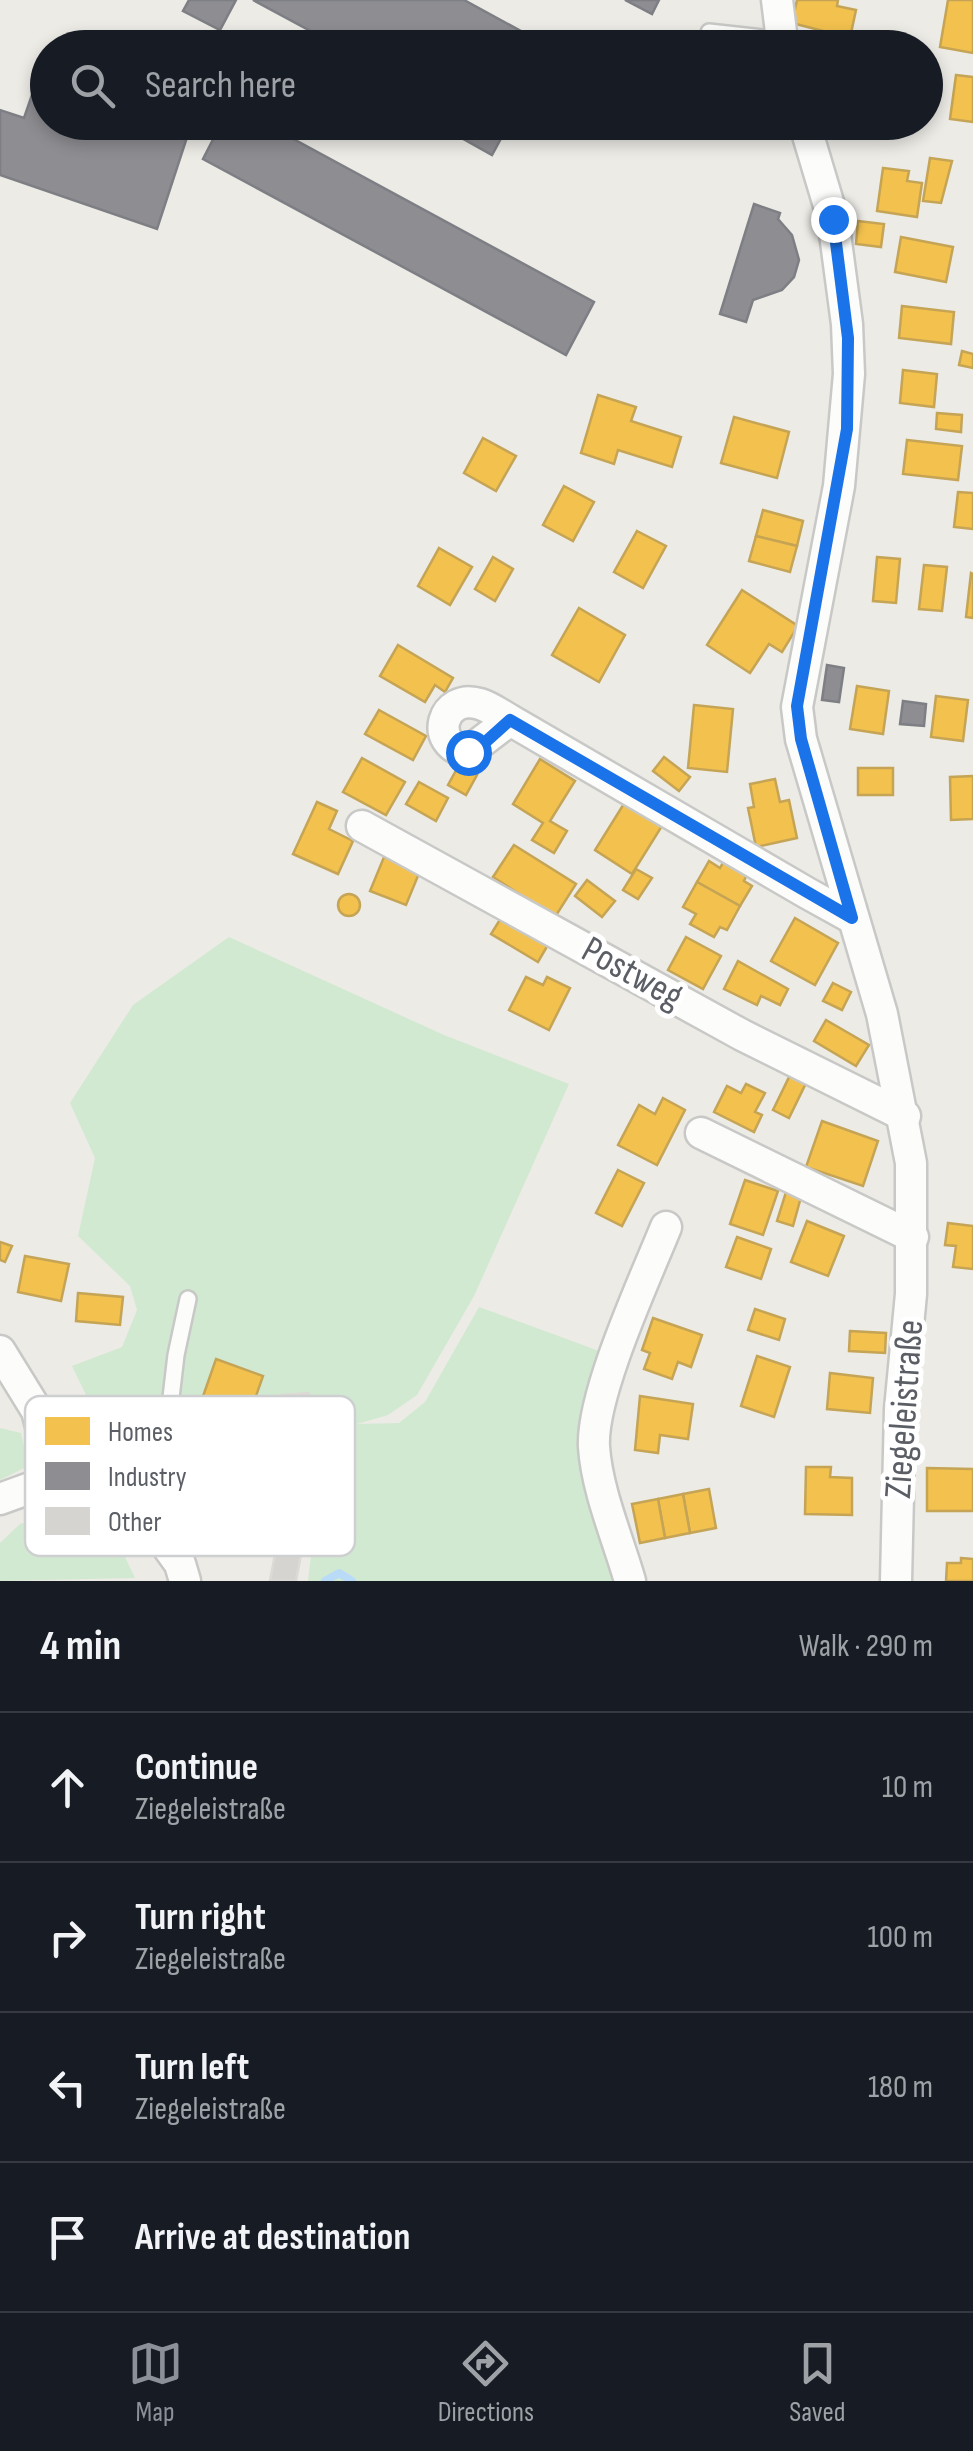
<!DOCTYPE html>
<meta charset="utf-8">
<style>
body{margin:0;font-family:"Sofia Sans Condensed",sans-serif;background:#20242c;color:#f1f3f6}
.stop{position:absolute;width:30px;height:30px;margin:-22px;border:8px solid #1a73e8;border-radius:50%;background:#fff}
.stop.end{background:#1a73e8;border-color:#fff;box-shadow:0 2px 10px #0008}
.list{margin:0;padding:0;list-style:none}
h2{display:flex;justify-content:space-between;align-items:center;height:130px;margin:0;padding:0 40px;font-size:42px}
h2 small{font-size:32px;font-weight:400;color:#9ea1a6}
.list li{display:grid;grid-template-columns:65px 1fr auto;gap:30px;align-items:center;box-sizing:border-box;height:150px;padding:0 40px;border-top:2px solid #363941}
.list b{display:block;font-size:38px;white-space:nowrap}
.list p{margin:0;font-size:32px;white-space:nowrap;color:#9ea1a6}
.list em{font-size:32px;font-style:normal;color:#9ea1a6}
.icon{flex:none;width:55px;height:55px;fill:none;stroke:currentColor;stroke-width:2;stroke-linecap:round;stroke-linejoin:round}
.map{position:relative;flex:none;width:973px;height:1581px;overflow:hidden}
.search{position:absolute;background:#171b24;box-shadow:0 5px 15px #0003;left:30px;right:30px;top:30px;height:110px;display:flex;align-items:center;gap:25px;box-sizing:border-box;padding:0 35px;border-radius:55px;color:#9ea1a6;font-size:38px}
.sheet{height:730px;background:#171b24}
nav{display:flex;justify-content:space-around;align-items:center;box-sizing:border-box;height:140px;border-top:2px solid #363941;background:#171b24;font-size:28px;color:#9ea1a6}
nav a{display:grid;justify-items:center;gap:5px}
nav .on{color:#8c9099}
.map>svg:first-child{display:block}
.green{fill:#d2e9d1}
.homes{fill:#f2c14e;stroke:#c5a455;stroke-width:2.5}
.industry{fill:#8d8d92;stroke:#7e7f84;stroke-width:2.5}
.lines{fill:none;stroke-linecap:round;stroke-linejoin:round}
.stream{stroke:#b9dbf8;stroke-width:8}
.building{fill:#d6d4d1;stroke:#dcdad5;stroke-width:2.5}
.service-casing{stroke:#c8c8c7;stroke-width:20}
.minor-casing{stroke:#c8c8c7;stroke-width:35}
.service{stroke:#fcfcfb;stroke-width:15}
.minor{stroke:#fcfcfb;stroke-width:30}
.route{stroke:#1a73e8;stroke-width:12}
.labels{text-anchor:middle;stroke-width:10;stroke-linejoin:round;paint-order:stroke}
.street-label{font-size:38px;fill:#5b5f65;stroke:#fff}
.key{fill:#fff;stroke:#cecfd1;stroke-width:2.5}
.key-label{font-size:28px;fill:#5b5f65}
</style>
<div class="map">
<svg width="973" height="1581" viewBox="0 0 973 1581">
<rect width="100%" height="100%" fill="#ecebe6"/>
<!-- green -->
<g class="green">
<polygon points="229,937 444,1035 569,1084 474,1296 417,1395 388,1415 357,1424 399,1423 425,1402 479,1307 602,1352 577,1447 617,1581 308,1581 325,1433 312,1437 310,1531 240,1504 199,1470 165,1459 99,1422 72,1366 122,1347 137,1310 130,1286 78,1236 95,1158 70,1103 133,1005"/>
<polygon points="0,1428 21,1433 28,1466 0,1480"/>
<polygon points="62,1513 112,1530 135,1578 0,1581 0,1543 20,1524"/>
</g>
<!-- homes -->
<g class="homes">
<polygon points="797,0 838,0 837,6 856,10 850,38 792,23"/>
<polygon points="948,0 973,0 973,53 940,47"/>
<polygon points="956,75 973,77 973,122 950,119"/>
<polygon points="930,158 952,161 941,203 923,201"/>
<polygon points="883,168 909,171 907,181 922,183 917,217 877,211"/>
<polygon points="858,221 884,224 881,247 856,244"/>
<polygon points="901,237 953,247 946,282 895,272"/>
<polygon points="902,306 954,312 951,344 899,338"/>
<polygon points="962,351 973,354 973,368 959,365"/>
<polygon points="903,370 937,374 934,407 900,403"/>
<polygon points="598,395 636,407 631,421 681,437 672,467 618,450 614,464 581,453"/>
<polygon points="937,413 962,415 961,432 936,429"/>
<polygon points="734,417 789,432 777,478 721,463"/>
<polygon points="483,438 516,456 496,491 464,473"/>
<polygon points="907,440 962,446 958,480 903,474"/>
<polygon points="564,486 594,502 573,541 543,525"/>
<polygon points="958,492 973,493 973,529 954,527"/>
<polygon points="763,510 803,521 797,546 756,536"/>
<polygon points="637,531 666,546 643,588 614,572"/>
<polygon points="756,536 797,546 790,572 749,561"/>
<polygon points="439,548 472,567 450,605 418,586"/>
<polygon points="493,557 513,569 495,601 475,589"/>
<polygon points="877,557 900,559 896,603 873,601"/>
<polygon points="924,565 947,567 942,611 919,609"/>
<polygon points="971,573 973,574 973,618 966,617"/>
<polygon points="742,590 798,626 782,652 769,644 750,673 707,645"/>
<polygon points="579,608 625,635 599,682 552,655"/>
<polygon points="398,645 453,678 445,692 435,685 425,702 380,676"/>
<polygon points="857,686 889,691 883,734 850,729"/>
<polygon points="936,696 968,700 963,741 931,737"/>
<polygon points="694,705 733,709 727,772 688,768"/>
<polygon points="379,710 426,736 413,760 365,734"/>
<polygon points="664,757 690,777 679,791 653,771"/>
<polygon points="362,758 405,782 386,815 343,792"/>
<polygon points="540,759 575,781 550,821 567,831 554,853 532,840 543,823 513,804"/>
<polygon points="459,765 477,775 466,795 448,785"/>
<rect x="858" y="768" width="35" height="27"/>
<polygon points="973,776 973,819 951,820 950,777"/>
<polygon points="775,779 780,802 789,800 797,838 756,847 748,808 754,807 750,784"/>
<polygon points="419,782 448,798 436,821 406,804"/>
<polygon points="317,802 337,811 329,829 353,841 338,874 293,854"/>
<polygon points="625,802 662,826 632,874 595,850"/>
<polygon points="514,845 576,884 555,917 493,877"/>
<polygon points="384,857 420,871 406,905 370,891"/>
<polygon points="725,859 748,872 744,881 752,886 740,906 697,882 709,861 720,868"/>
<polygon points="636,869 652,878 638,899 623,890"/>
<polygon points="587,880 615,901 602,917 575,896"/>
<polygon points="697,882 740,906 727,930 720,927 714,937 690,924 696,914 683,907"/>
<circle cx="349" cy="905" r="11"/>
<polygon points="506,910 552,938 538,962 491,934"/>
<polygon points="795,918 838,943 815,985 771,961"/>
<polygon points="686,937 721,956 703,989 668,970"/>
<polygon points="738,961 788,989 780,1005 761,996 757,1005 724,989"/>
<polygon points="526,977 543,985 547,977 570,988 549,1030 509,1010"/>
<polygon points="833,983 851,992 842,1010 823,1001"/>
<polygon points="826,1020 869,1045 856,1066 814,1041"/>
<polygon points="792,1071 808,1079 789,1118 773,1110"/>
<polygon points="746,1084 765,1093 755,1112 762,1115 754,1132 714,1112 727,1086 741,1093"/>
<polygon points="663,1098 685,1110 657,1165 618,1145 639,1105 655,1114"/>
<polygon points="822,1121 878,1141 863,1186 806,1167"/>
<polygon points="618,1170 644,1183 622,1226 596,1213"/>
<polygon points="745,1180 778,1191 763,1235 730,1224"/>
<polygon points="786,1192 801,1197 793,1226 777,1221"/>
<polygon points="807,1221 844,1236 828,1276 791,1262"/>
<polygon points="948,1223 973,1226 973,1269 953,1267 956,1246 945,1245"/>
<polygon points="737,1237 771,1249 761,1279 726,1267"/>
<polygon points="0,1242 12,1246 5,1262 0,1260"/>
<polygon points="25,1256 69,1264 61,1301 18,1292"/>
<polygon points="78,1293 123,1297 120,1325 76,1321"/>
<polygon points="755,1309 785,1319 779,1340 748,1330"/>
<polygon points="653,1318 702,1335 691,1367 678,1362 672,1379 644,1369 650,1353 642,1350"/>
<polygon points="850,1331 886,1333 885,1353 849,1351"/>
<polygon points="757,1356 790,1367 774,1417 741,1406"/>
<polygon points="216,1359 263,1376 248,1419 201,1402"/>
<polygon points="830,1373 873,1378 870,1413 827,1409"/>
<polygon points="640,1396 693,1404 688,1439 660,1435 658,1453 635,1450"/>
<polygon points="806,1467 831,1467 830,1477 852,1478 852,1515 805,1514"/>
<polygon points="927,1468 973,1469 973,1511 927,1511"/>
<polygon points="709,1489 716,1528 690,1533 683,1494"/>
<polygon points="683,1494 690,1533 665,1538 658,1499"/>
<polygon points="658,1499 665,1538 640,1543 632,1504"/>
<polygon points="961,1558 973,1559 973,1581 946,1581 947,1563 961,1563"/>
</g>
<!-- industry -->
<g class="industry">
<polygon points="189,0 236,0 220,30 183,11"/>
<polygon points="253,0 464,0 552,48 342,48"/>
<polygon points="625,0 659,0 652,14"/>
<polygon points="42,66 48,68 48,122 192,122 157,229 0,175 0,110 24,118"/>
<polygon points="222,122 262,122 594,302 566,355 203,159"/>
<polygon points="433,122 510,122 492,155"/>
<polygon points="754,204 780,213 778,219 792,235 799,260 794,277 782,290 753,300 746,322 720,314"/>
<polygon points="827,665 844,668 839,702 822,700"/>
<polygon points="903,701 926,704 924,726 900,724"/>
</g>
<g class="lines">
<!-- stream -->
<polyline class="stream" points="325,1581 339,1573 352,1581"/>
</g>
<!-- building -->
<g class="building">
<polygon points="309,1393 312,1425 285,1428 282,1395"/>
<polygon points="277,1544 302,1549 296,1581 270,1581"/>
</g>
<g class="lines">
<defs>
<g id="service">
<polyline points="709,32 781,40"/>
<polyline points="156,1525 176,1355 188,1299"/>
</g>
<g id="minor">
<polyline points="777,0 783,48"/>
<polyline points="804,122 833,219 847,324 849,374 839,486 797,707 801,739 882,1014 911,1163 911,1294 900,1409 896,1581"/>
<path d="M510 720 468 752C427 745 442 692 480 704 490 707 501 715 510 720L807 893 852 918"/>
<polyline points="362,826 742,1035 905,1116"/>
<polyline points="701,1133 913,1237"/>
<polyline points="0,1351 37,1411 55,1479"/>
<polyline points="0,1499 55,1479 139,1507 180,1564 185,1581"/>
<path d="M630 1581C618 1539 597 1491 594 1447 591 1395 645 1279 666 1227"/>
</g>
</defs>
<!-- service casing -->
<use href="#service" class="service-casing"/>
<!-- minor casing -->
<use href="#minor" class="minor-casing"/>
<!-- service -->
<use href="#service" class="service"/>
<!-- minor -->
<use href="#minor" class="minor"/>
</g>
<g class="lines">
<!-- route -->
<polyline class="route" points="468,752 481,746 510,720 852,918 801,739 797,706 847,429 848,338 833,219"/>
</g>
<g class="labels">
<!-- street labels -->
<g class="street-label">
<text transform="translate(633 972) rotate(29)" y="13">Postweg</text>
<text transform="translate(903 1409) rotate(-86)" y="13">Ziegeleistraße</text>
</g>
</g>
<!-- legend -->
<rect x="25" y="1396" width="330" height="160" rx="15" class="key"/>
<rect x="45" y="1417" width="45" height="28" fill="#f2c14e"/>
<rect x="45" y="1462" width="45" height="28" fill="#8d8d92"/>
<rect x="45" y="1507" width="45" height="28" fill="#d6d4d1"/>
<g class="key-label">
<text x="108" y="1441">Homes</text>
<text x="108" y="1486">Industry</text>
<text x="108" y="1531">Other</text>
</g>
</svg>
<div class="stop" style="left:468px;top:752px"></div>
<div class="stop end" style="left:833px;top:219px"></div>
<div class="search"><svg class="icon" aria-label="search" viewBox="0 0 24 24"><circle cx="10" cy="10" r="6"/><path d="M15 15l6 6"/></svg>Search here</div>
</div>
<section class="sheet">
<h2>4 min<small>Walk · 290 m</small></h2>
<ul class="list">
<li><svg class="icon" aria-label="ahead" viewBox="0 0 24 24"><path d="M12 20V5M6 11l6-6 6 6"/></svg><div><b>Continue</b><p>Ziegeleistraße</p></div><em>10 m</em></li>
<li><svg class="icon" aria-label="right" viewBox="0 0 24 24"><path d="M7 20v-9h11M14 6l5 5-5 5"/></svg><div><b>Turn right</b><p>Ziegeleistraße</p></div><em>100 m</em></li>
<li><svg class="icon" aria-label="left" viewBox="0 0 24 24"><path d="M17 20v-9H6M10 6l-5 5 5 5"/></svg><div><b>Turn left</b><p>Ziegeleistraße</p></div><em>180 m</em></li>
<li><svg class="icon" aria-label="arrive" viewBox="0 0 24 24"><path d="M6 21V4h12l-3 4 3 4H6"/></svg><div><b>Arrive at destination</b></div></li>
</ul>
</section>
<nav>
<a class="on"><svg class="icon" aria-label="map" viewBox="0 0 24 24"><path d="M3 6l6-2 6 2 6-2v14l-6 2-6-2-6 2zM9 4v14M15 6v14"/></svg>Map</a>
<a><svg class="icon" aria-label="directions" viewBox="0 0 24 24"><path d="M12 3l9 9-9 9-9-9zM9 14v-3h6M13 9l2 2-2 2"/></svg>Directions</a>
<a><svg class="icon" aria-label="saved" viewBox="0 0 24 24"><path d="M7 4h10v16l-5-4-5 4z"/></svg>Saved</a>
</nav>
